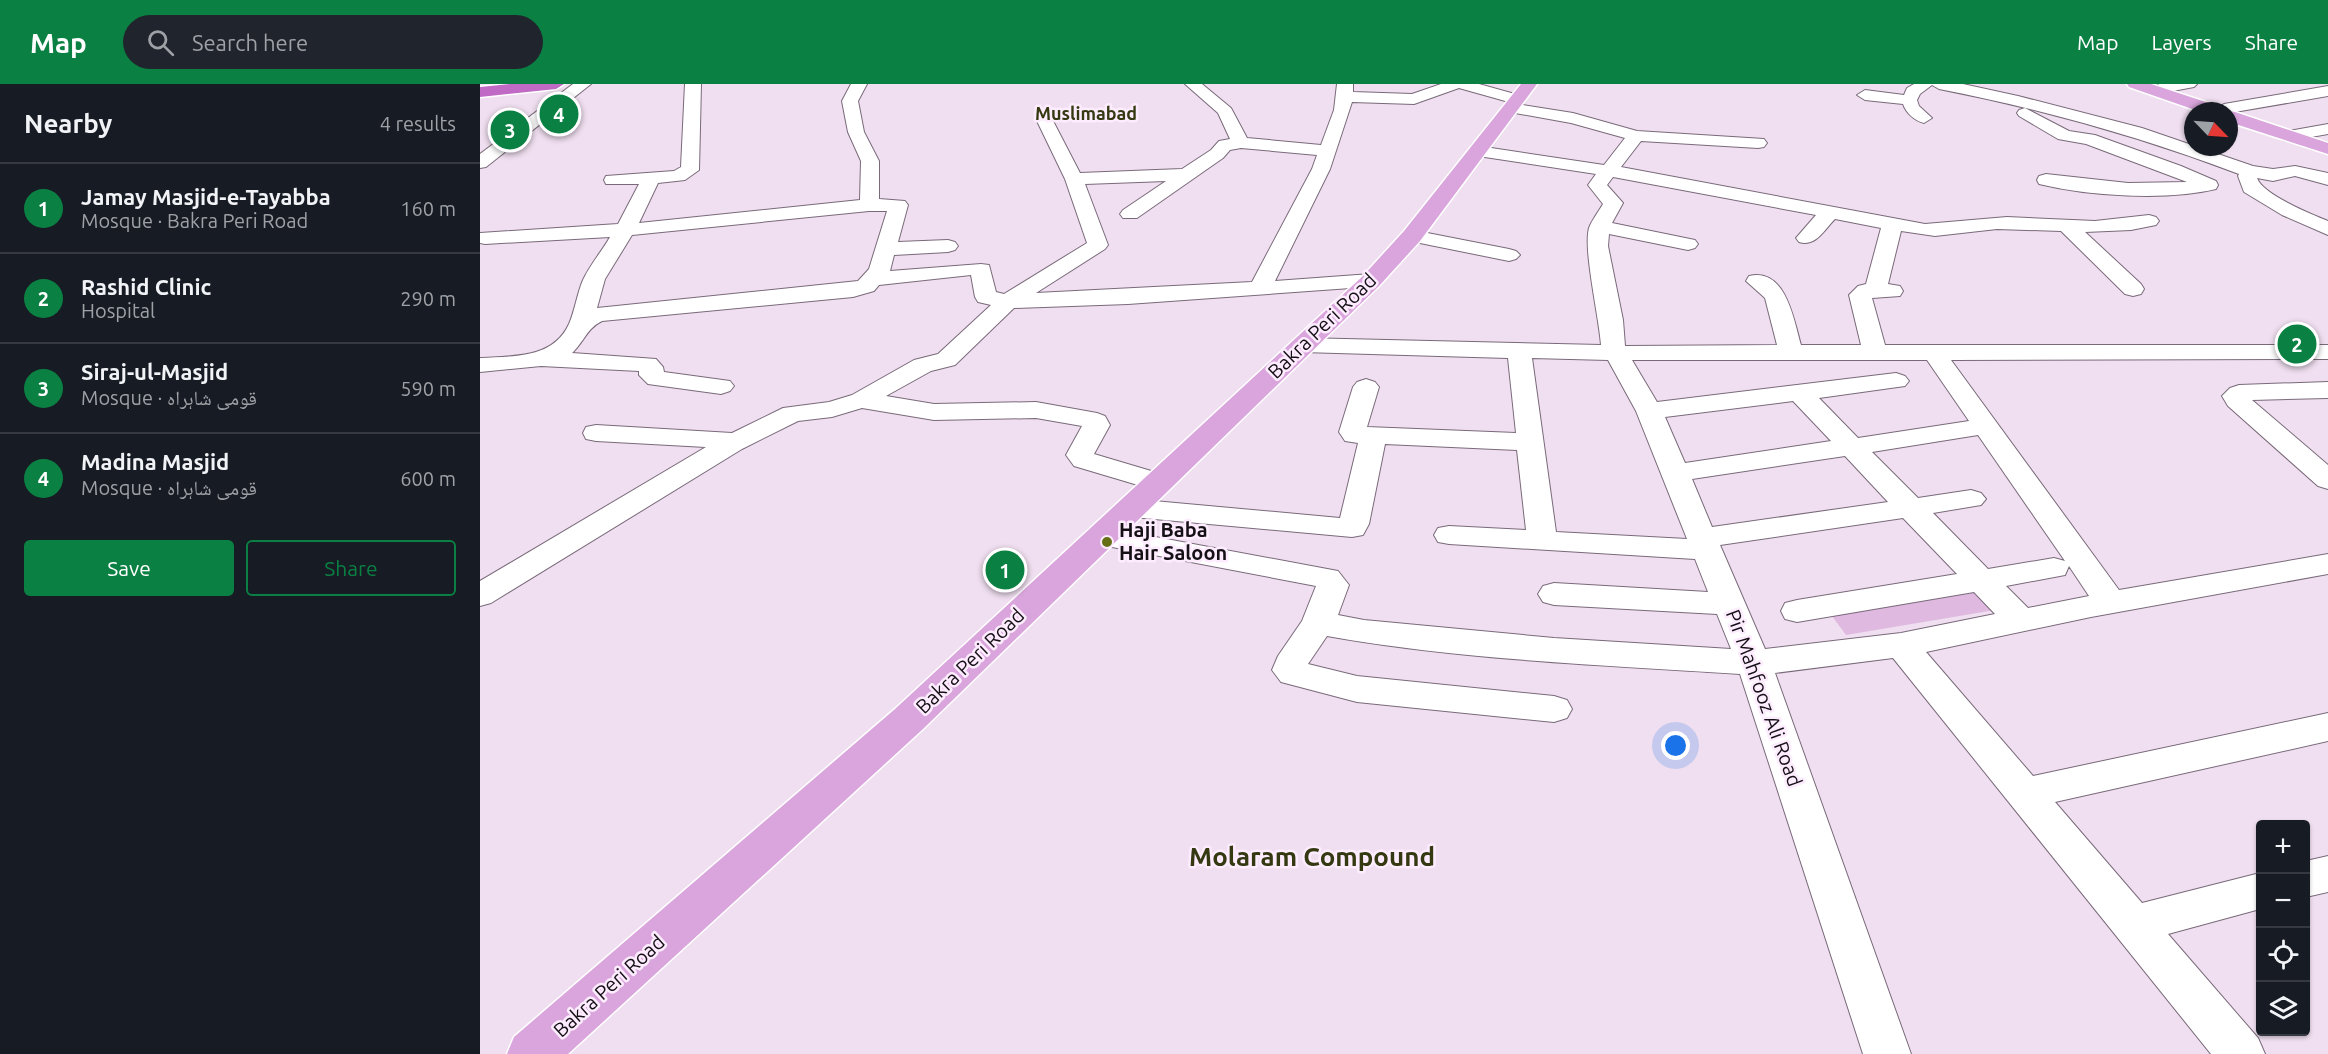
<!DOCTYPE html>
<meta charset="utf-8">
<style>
body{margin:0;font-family:Ubuntu,"Noto Naskh Arabic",sans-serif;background:#20242c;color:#f1f3f6}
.controls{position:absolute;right:18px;bottom:18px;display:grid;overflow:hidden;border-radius:6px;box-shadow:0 2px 4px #0004}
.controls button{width:54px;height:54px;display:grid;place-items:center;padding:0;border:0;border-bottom:2px solid #363941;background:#171b24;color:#f1f3f6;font:30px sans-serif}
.compass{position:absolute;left:1704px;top:18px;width:54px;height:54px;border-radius:50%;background:#171b24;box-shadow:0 2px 4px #0004;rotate:115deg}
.you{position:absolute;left:1196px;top:662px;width:21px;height:21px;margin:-15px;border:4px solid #fff;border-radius:50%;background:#1a73e8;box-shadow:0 0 0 9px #1a73e833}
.badge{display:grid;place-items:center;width:39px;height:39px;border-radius:50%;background:#0b8043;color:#fff;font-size:20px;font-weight:700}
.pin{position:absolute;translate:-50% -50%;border:3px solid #fff;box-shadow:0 2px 6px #0006}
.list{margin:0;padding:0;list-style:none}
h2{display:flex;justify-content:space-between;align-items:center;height:78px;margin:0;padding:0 24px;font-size:26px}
h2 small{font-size:20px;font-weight:400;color:#9ea1a6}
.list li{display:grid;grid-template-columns:39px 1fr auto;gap:18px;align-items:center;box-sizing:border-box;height:90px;padding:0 24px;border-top:2px solid #363941}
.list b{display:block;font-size:22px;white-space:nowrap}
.list p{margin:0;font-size:20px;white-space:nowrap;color:#9ea1a6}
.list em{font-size:20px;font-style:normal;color:#9ea1a6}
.actions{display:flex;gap:12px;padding:18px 24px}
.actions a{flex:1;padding:14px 0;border:2px solid #0b8043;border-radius:6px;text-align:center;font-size:21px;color:#0b8043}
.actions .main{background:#0b8043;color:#fff}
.icon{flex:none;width:33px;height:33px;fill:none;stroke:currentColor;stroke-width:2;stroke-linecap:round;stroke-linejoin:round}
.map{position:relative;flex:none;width:1848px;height:970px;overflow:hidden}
header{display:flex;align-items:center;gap:36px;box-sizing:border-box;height:84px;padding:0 30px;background:#0b8043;color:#fff}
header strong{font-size:28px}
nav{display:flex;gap:33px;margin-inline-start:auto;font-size:21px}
.search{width:420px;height:54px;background:#20242c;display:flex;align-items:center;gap:15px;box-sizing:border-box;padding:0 21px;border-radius:33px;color:#9ea1a6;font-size:22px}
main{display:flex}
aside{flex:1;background:#171b24}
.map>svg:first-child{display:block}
.green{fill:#dfb9e0}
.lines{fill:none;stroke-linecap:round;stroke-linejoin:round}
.minor-casing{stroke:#796a7a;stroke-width:2}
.major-casing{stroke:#fff;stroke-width:3}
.highway-casing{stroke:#fff;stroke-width:3}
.minor{fill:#fff;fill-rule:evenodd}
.major{fill:#d9a5dc;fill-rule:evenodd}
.highway{fill:#c069c5;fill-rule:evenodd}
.poi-dot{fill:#666f16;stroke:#fdecfe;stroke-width:2}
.labels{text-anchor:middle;stroke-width:5;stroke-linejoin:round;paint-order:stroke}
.far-neighbourhood-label{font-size:18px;font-weight:bold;fill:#343911;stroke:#fdecfe}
.street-label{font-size:20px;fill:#151016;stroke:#fdecfe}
.poi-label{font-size:20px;font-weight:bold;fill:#151016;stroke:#fdecfe;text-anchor:start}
.near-neighbourhood-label{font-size:26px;font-weight:bold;fill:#343911;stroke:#fdecfe}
</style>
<header>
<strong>Map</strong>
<div class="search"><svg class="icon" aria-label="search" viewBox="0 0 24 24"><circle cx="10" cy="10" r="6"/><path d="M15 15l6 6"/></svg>Search here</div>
<nav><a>Map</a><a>Layers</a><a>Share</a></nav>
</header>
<main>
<aside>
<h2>Nearby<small>4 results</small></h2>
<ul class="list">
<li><span class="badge">1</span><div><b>Jamay Masjid-e-Tayabba</b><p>Mosque · Bakra Peri Road</p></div><em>160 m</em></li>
<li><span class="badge">2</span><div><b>Rashid Clinic</b><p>Hospital</p></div><em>290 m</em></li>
<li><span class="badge">3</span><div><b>Siraj-ul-Masjid</b><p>Mosque · قومی شاہراہ</p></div><em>590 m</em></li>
<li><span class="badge">4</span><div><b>Madina Masjid</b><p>Mosque · قومی شاہراہ</p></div><em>600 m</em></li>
</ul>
<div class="actions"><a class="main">Save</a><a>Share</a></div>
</aside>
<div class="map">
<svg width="1848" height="970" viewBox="0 0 1848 970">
<rect width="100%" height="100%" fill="#f0dff0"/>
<!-- green -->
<polygon class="green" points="1510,506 1527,524 1366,551 1352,532"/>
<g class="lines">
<defs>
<g id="minor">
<polygon points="93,0 111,0 6,83 0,84 0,70"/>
<path d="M205 0H221L219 86 205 96 178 99 159 139 380 116 381 77 368 48 362 17 371 0H387L378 17 384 48 399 77V115L425 117 428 121 418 158 468 156 475 158 478 162 475 166 468 168 414 171 410 187 501 180 509 181 516 208 524 210 607 159 585 95 557 37 559 33H571L600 89 702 85 731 66 739 57 750 55 738 29 705 0H722L751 24 767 54 841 61 854 26 857 0H873V8L932 10 961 0H999L1042 12 1044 15 1036 20 979 4 934 20 872 18 850 85 795 197 891 190 899 192 902 197 899 202 648 220 534 224 475 281 451 287 406 312 454 320 556 318 617 329 625 332 630 341 614 370 688 392 692 398 688 404 678 407 594 382 586 371 602 342 556 334 454 336 382 324 352 333 318 337 262 365 11 519 0 522V497L226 363 116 357 106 355 103 349 106 343 116 341 252 349 303 324 349 318 372 311 434 276 458 270 511 221 498 218 495 213 491 191 399 201 394 207 373 213 122 237C107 244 104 258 92 269L176 275 183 283 184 288 250 297 254 302 250 307 241 310 168 300 159 291V287L61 282 0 288V274C33 272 73 275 89 240 95 226 97 210 103 196 110 181 122 167 130 153L5 160 0 159V149L138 140 159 100H126L124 96 126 92 194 87 201 83ZM761 64 837 71 832 85 772 198 556 209 625 165 628 161 605 100 686 97 643 126 640 130 643 134H657L743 74 750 66ZM389 127H407L389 185 378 197 117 224 125 195 152 151Z"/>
<path d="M1434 0H1483L1538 12 1662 44 1773 82 1793 85 1815 82 1848 89V101L1815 92 1793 97 1777 94C1783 111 1831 130 1848 137V151L1802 131 1764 108 1758 92 1759 90C1661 53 1562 25 1459 5L1452 1 1440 10 1437 16 1439 22 1452 34 1444 39C1435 37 1426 29 1423 20L1385 16 1377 11 1385 6 1424 11 1427 4Z"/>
<polygon points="1679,0 1717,0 1714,3 1682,9 1674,4"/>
<polygon points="1848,2 1848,12 1749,29 1749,27 1736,25 1744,20"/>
<path d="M1030 19 1093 29 1157 47 1284 55 1287 59 1284 63 1278 64 1161 57 1141 83 1445 140 1527 133 1615 137 1669 131 1676 133 1679 137 1676 141 1651 146 1605 148 1661 200 1664 205 1661 210 1653 212 1645 210 1581 147 1517 145 1455 152 1421 147 1408 200 1420 202 1423 207 1420 212 1392 214 1405 261H1848V275L1471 276 1639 506 1848 470V490L1611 533 1446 568 1553 692 1848 629V657L1575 718 1662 819 1780 789V825L1688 850 1778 954 1785 970H1731L1413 574 1295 589 1431 970H1383L1260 590C1124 581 981 576 847 552L828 580 877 592 1074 612 1087 616 1092 625 1087 634 1074 638 877 618 801 598 792 586 798 572 822 537 836 502 611 459 607 452 611 445 622 443 858 487 869 501 858 531 884 536 1074 554 1251 565 1237 530 1074 521 1063 518 1058 510 1063 502 1074 499 1228 508 1215 475 969 460 958 458 954 451 958 444 969 442 1046 446 1037 366 905 360 889 440 883 451 872 453 652 433 642 430 637 424 642 418 652 415 860 434 878 359 865 357 859 348 873 303 877 298 886 295 895 298 899 303 887 343 1036 349 1028 274 822 268 814 266 810 261 814 256 822 254 1121 261C1119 233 1103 165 1109 144 1112 136 1119 127 1123 120L1108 101 1116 90 998 72 992 71 989 67 992 63 998 62 1124 81 1145 54 1091 39 1024 27 1022 24 1024 21ZM1133 93 1336 131 1316 154 1319 158C1336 163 1344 146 1355 135L1401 144 1386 200 1378 202 1369 211 1381 261H1321C1314 237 1306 183 1269 192L1266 197 1285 214 1297 261 1145 262 1143 236 1128 162 1129 150 1208 166 1215 164 1218 160 1215 156 1132 139 1143 119 1127 101ZM1052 274 1128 276 1156 327 1207 455 1076 448ZM1152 276H1447L1489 337 1378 354 1339 314 1425 302 1429 297 1425 292 1416 289 1177 318ZM1313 317 1351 357 1205 379 1185 333ZM1498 351 1585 477 1574 474 1508 485 1453 429 1501 421 1506 415 1501 409 1491 406 1438 414 1392 368ZM1365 372 1408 418 1232 443 1212 395ZM1423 434 1477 490 1317 516 1305 519 1301 527 1305 535 1317 538 1494 508 1515 530 1421 549 1285 565 1240 461ZM1589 482 1609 512 1548 524 1526 502 1585 491Z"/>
<path d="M1545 24 1589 47 1615 51 1701 82 1736 97 1738 101 1736 105C1687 117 1608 112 1559 100L1557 96 1559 92 1566 90 1648 99 1707 98 1606 60 1578 55 1539 32 1537 29 1539 26Z"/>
<polygon points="1848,40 1848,50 1809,57 1803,56 1800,52 1803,48"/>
<polygon points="932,146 1029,165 1036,167 1040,171 1036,175 1029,177 925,156 922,152 925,148"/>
<polygon points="1848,298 1848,314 1772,316 1848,381 1848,405 1838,402 1748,322 1742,312 1750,304 1759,301"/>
<polygon points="1848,772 1848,808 1826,813 1826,777"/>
</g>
<g id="major">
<polygon points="1041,0 1057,0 940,157 899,202 443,645 88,970 27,970 34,953 415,625 883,192 924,147"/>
<polygon points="1647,0 1671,0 1741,23 1744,27 1718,27 1649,3"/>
<polygon points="1748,27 1749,27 1755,28 1848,59 1848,70 1749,38"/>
</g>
<polygon id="highway" points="30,0 84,0 76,5 0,13 0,3"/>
</defs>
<!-- minor casing -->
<use href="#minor" class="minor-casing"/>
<!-- major casing -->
<use href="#major" class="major-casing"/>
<!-- highway casing -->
<use href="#highway" class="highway-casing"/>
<!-- minor -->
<use href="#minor" class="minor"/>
<!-- major -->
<use href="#major" class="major"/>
<!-- highway -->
<use href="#highway" class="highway"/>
</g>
<!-- markers -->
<circle class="poi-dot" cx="627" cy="458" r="6"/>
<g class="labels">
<!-- far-neighbourhood labels -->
<g class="far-neighbourhood-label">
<text x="606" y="36">Muslimabad</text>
</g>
<!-- street labels -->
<g class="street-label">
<text transform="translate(842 242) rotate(-44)" y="7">Bakra Peri Road</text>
<text transform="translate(490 577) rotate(-44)" y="7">Bakra Peri Road</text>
<text transform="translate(1284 614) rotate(70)" y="7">Pir Mahfooz Ali Road</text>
<text transform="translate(129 902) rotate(-42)" y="7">Bakra Peri Road</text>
</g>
<!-- poi labels -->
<g class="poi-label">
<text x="639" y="453">Haji Baba<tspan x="639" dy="23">Hair Saloon</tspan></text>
</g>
<!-- near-neighbourhood labels -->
<g class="near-neighbourhood-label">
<text x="832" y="782">Molaram Compound</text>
</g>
</g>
</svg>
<div class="controls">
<button>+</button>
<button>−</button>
<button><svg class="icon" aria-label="locate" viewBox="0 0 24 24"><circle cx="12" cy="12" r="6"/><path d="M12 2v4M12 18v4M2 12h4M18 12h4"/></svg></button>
<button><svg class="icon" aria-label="layers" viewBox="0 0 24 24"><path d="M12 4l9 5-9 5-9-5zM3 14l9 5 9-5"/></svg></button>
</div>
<svg class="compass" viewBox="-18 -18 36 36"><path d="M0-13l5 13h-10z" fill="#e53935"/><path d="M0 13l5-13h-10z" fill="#9ea1a6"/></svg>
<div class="you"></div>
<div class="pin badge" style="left:525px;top:486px">1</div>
<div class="pin badge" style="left:1817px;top:260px">2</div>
<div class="pin badge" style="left:30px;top:46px">3</div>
<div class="pin badge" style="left:79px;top:30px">4</div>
</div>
</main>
